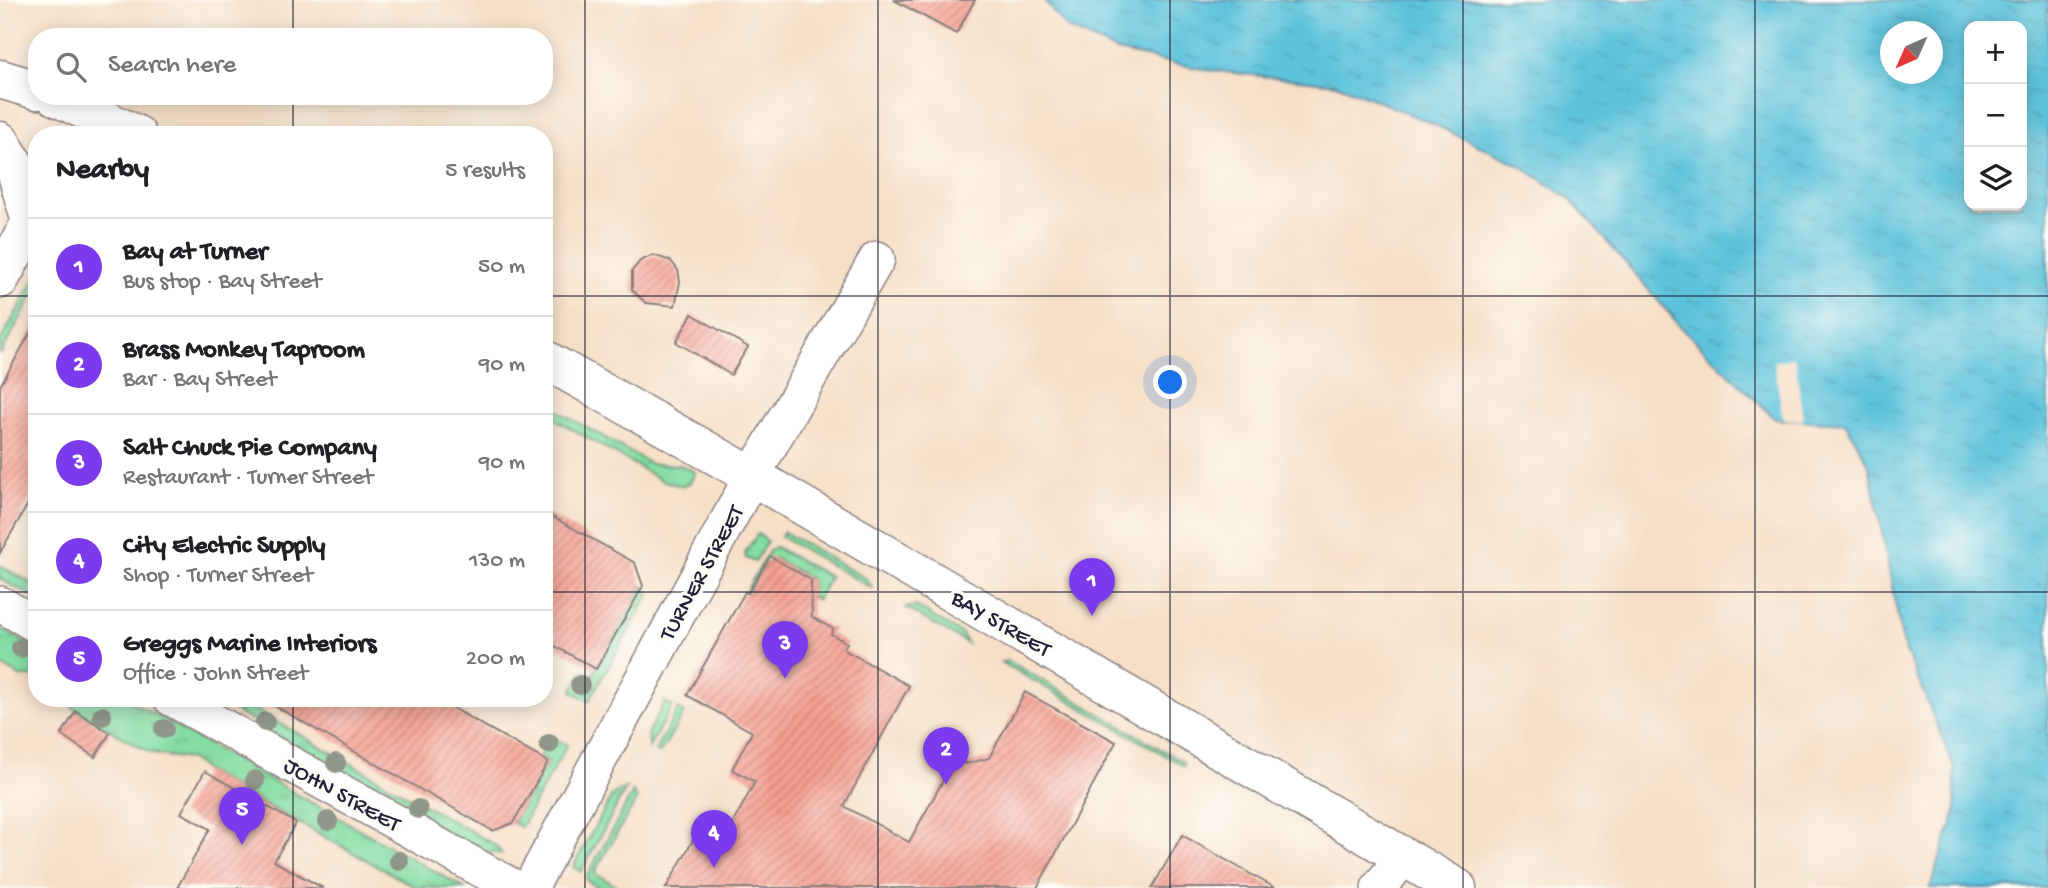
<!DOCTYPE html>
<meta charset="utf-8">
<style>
body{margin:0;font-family:"Gochi Hand",sans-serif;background:#f6f6f6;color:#202124}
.controls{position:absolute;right:21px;top:21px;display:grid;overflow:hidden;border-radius:14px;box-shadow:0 4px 18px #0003}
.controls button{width:63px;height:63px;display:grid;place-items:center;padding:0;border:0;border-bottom:2px solid #e0e0e0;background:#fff;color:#202124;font:35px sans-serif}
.compass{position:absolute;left:1880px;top:21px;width:63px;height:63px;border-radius:50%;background:#fff;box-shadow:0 4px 18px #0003;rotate:225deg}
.you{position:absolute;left:1171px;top:383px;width:24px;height:24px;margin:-18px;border:5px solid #fff;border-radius:50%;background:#1a73e8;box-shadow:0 0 0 10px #1a73e833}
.badge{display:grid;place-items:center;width:46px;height:46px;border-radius:50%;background:#7c3aed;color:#fff;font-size:23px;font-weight:700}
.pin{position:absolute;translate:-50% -58px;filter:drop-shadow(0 2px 4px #0008)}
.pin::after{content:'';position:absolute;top:37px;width:24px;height:21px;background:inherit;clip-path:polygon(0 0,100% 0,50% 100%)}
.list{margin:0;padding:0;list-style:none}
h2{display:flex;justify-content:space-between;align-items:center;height:91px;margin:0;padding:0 28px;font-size:30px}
h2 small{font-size:23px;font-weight:400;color:#757577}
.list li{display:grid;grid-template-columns:46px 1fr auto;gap:21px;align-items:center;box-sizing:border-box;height:98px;padding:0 28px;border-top:2px solid #e0e0e0}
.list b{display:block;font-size:26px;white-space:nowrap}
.list p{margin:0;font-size:23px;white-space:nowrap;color:#757577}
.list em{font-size:23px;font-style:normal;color:#757577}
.icon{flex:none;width:38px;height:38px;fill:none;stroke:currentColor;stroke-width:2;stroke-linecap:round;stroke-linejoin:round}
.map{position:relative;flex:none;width:2048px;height:888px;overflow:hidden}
.search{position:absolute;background:#fff;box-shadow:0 4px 18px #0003;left:28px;top:28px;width:525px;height:77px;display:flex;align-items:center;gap:18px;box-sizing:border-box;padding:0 24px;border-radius:28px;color:#757577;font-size:26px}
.panel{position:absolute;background:#fff;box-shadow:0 4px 18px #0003;left:28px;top:126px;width:525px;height:581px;border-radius:28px}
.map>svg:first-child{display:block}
.grass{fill:url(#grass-tufts);stroke:#53806e;stroke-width:2}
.water{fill:url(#water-ripples);stroke:#40728b;stroke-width:2;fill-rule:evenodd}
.pier{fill:#f6dfc6}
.building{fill:url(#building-hatch)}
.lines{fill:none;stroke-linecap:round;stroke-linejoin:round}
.minor-casing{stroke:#8c8080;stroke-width:38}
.tertiary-casing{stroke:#8c8080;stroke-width:41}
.secondary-casing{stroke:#8c8080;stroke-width:41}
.minor{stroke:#fff;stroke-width:35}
.tertiary{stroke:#fff;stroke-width:38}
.secondary{stroke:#fff;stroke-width:38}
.tree{fill:#91968b}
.grid{fill:none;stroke:#22223b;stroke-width:2;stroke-opacity:0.55}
.labels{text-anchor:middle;stroke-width:7;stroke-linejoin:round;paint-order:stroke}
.street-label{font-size:23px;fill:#22223b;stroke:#fdfcf7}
</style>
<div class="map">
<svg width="2048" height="888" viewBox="0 0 2048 888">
<defs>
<pattern id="grass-tufts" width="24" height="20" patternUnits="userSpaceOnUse" patternTransform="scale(1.75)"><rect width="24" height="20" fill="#84dda2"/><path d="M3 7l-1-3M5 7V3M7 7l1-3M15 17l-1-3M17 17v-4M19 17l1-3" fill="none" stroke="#72bd8c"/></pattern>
<pattern id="water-ripples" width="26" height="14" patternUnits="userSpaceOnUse" patternTransform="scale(1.75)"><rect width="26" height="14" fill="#5dc3db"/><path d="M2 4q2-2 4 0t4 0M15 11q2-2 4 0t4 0" fill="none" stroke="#51a7bd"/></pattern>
<pattern id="building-hatch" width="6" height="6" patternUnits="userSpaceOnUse" patternTransform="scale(1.75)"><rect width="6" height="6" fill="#f6a092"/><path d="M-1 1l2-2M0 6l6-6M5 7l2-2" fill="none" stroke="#c78278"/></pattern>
</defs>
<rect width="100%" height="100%" fill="#fdfcf7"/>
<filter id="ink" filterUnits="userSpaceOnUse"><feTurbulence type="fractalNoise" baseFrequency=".0143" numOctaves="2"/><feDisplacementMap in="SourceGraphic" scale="14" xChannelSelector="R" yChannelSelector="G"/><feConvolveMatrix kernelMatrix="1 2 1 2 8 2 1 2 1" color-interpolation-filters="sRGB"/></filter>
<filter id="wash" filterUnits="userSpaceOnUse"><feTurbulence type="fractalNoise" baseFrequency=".00686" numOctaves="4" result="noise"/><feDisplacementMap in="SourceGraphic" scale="28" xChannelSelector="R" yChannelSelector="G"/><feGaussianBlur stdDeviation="1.57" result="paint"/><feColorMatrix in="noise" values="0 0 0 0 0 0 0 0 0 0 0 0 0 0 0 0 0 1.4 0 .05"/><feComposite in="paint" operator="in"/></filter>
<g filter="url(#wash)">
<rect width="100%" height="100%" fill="#f6dfc6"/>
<!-- grass -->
<g class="grass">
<polygon points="37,275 37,288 0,355 0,342"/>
<polygon points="544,403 651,464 680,465 695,472 690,483 682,486 663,481 544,413"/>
<polygon points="784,532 868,580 872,588 781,537"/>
<polygon points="758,534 767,541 755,562 746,558 745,552"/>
<polygon points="775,547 830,577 817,600 811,596 813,587 810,579 776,559 764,565 748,593 745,592 770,550"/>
<polygon points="0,566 37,586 37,599 0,579"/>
<polygon points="643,586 650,593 589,701 572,691 583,671 592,676"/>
<polygon points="915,606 962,634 967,643 906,608"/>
<polygon points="0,628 37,649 37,676 22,677 0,664"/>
<polygon points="1009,661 1183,762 1184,766 1001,662"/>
<path d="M71 698H125L464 888H417L205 771C189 751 170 761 150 752 124 740 99 722 73 708Z"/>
<polygon points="212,698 235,698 495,845 502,854 481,851"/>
<polygon points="665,702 672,706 649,747 648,732"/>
<polygon points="678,709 684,713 660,753 655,751"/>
<polygon points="551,736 567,745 521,827 513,823 548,762 539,757"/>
<polygon points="626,788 581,872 573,867 613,794"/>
<polygon points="633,792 637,799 594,873 620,888 598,888 586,880 587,876"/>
</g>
<!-- water -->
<path class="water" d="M1044 0H2048V888H1930L1956 811 1954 766 1903 644 1869 465 1846 423 1775 419 1681 327 1570 199 1518 164 1429 122 1336 84 1206 70 1117 51 1066 28ZM1969 26H2022V205H1969ZM1890 32H1932V74H1890Z"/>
<!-- pier -->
<polygon class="pier" points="1795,358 1803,421 1783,419 1774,361"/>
<g id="blocks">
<!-- building -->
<g class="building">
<polygon points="894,0 975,0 956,34"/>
<polygon points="653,255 671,261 678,270 680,282 675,306 646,303 632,290 632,271 640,261"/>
<polygon points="692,314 748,347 731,375 676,342"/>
<polygon points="37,321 37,488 0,553 0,386"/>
<polygon points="544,512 635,563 643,586 596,669 544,640"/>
<polygon points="770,556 811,580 812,617 833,629 831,634 847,643 843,649 909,686 844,806 909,842 956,757 966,764 989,758 1025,692 1116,742 1037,888 666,888 706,817 729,830 755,782 732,769 752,732 687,695 745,592 748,593"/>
<polygon points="261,698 435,698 548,762 513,823 493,831"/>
<polygon points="76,711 110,733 95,757 61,735"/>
<polygon points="205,771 296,823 274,861 323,888 177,888 210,829 181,813"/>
<polygon points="1182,835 1275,888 1152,888"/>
</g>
</g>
</g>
<g filter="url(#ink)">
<use href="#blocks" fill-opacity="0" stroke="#8c8080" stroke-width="2"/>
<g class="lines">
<defs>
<g id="minor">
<polyline points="0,604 37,625"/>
<polyline points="171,698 515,888"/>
<polyline points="530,888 752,476 877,259"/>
<polyline points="1379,888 1403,857"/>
</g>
<polyline id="tertiary" points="0,279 37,211"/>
<g id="secondary">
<polyline points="0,79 37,90"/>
<polyline points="55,96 137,135"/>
<polyline points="0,141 14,164 31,222"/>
<polyline points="544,359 752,476 1457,888"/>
</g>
</defs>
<!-- minor casing -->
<use href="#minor" class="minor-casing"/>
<!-- tertiary casing -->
<use href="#tertiary" class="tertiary-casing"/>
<!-- secondary casing -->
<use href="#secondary" class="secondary-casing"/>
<!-- minor -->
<use href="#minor" class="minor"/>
<!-- tertiary -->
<use href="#tertiary" class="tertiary"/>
<!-- secondary -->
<use href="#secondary" class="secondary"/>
</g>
<!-- trees -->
<g class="tree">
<circle cx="21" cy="648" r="10"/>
<circle cx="580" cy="685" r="10"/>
<circle cx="102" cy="716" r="10"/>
<circle cx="265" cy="722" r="10"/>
<circle cx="164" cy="729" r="10"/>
<circle cx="549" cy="744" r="10"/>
<circle cx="336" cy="763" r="10"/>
<circle cx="255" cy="780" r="10"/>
<circle cx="418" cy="809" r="10"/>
<circle cx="328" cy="821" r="10"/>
<circle cx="399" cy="861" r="10"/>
</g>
</g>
<!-- grid -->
<path class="grid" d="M293 0V37M585 0V888M878 0V888M1170 0V888M1463 0V888M1755 0V888M293 96V135M0 296H37M544 296H2048M0 592H37M544 592H2048M293 698V888"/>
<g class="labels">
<!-- street labels -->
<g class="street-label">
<text transform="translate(700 572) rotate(-61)" y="8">TURNER STREET</text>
<text transform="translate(1002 622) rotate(30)" y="8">BAY STREET</text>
<text transform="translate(343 793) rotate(29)" y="8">JOHN STREET</text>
</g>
</g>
</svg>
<div class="controls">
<button>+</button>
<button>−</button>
<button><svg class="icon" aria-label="layers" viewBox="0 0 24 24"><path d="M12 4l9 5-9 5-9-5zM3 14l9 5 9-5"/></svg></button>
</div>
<svg class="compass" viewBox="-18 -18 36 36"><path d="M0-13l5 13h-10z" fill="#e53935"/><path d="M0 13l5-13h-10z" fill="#757577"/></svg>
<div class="you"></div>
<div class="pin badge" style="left:1092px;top:616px">1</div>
<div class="pin badge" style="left:946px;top:785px">2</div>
<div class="pin badge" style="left:785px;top:679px">3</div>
<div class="pin badge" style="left:714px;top:868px">4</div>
<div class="pin badge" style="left:242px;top:845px">5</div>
<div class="search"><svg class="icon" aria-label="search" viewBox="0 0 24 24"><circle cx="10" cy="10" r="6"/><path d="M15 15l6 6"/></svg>Search here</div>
<section class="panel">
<h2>Nearby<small>5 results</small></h2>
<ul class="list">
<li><span class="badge">1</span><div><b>Bay at Turner</b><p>Bus stop · Bay Street</p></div><em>50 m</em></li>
<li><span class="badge">2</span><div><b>Brass Monkey Taproom</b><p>Bar · Bay Street</p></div><em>90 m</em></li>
<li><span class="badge">3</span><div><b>Salt Chuck Pie Company</b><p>Restaurant · Turner Street</p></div><em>90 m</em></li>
<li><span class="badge">4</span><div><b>City Electric Supply</b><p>Shop · Turner Street</p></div><em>130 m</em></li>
<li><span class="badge">5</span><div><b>Greggs Marine Interiors</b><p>Office · John Street</p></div><em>200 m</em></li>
</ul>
</section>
</div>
